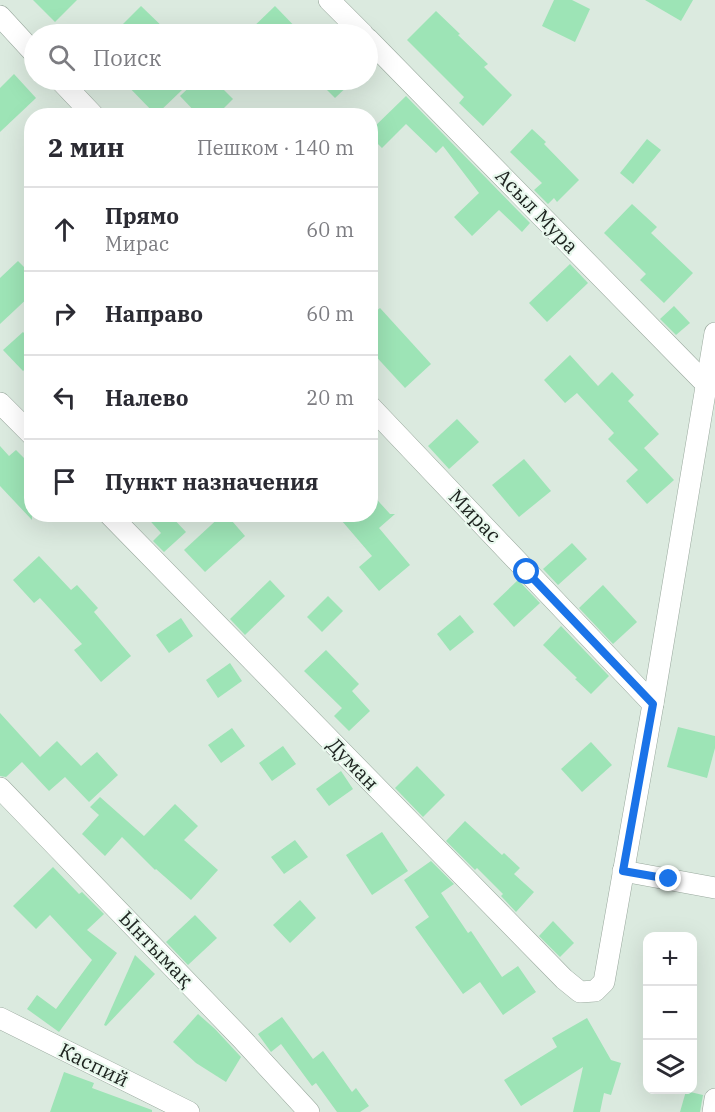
<!DOCTYPE html>
<html lang="ru">
<meta charset="utf-8">
<style>
body{margin:0;font-family:"IBM Plex Serif",serif;background:#f2f2f3;color:#2b2b33}
.controls{position:absolute;right:18px;bottom:18px;display:grid;overflow:hidden;border-radius:12px;box-shadow:0 6px 24px #0002}
.controls button{width:54px;height:54px;display:grid;place-items:center;padding:0;border:0;border-bottom:2px solid #e1e1e2;background:#fff;color:#2b2b33;font:30px sans-serif}
.stop{position:absolute;width:18px;height:18px;margin:-14px;border:4px solid #1a73e8;border-radius:50%;background:#fff}
.stop.end{background:#1a73e8;border-color:#fff;box-shadow:0 2px 6px #0008}
.list{margin:0;padding:0;list-style:none}
h2{display:flex;justify-content:space-between;align-items:center;height:78px;margin:0;padding:0 24px;font-size:26px}
h2 small{font-size:20px;font-weight:400;color:#7c7c81}
.list li{display:grid;grid-template-columns:39px 1fr auto;gap:18px;align-items:center;box-sizing:border-box;height:84px;padding:0 24px;border-top:2px solid #e1e1e2}
.list b{display:block;font-size:22px;white-space:nowrap}
.list p{margin:0;font-size:20px;white-space:nowrap;color:#7c7c81}
.list em{font-size:20px;font-style:normal;color:#7c7c81}
.icon{flex:none;width:33px;height:33px;fill:none;stroke:currentColor;stroke-width:2;stroke-linecap:round;stroke-linejoin:round}
.map{position:relative;flex:none;width:715px;height:1112px;overflow:hidden}
.search{position:absolute;background:#fff;box-shadow:0 6px 24px #0002;left:24px;top:24px;width:354px;height:66px;display:flex;align-items:center;gap:15px;box-sizing:border-box;padding:0 21px;border-radius:33px;color:#7c7c81;font-size:22px}
.panel{position:absolute;background:#fff;box-shadow:0 6px 24px #0002;left:24px;top:108px;width:354px;height:414px;border-radius:24px}
.map>svg:first-child{display:block}
.building{fill:#9de4b6}
.lines{fill:none;stroke-linecap:round;stroke-linejoin:round}
.street-casing{stroke:#99a89d;stroke-width:22}
.street{stroke:#fff;stroke-width:21}
.route{stroke:#1a73e8;stroke-width:8}
.labels{text-anchor:middle;stroke-width:4.5;stroke-linejoin:round;paint-order:stroke}
.street-label{font-size:20px;fill:#1d231f;stroke:#e8f8ed}
</style>
<div class="map">
<svg width="715" height="1112" viewBox="0 0 715 1112">
<rect width="100%" height="100%" fill="#dbeadf"/>
<!-- building -->
<g class="building">
<polygon points="33,0 77,0 55,22"/>
<polygon points="554,0 572,0 590,9 575,42 542,26"/>
<polygon points="645,0 693,0 681,21"/>
<polygon points="141,6 170,34 113,34"/>
<polygon points="275,6 302,34 246,34"/>
<polygon points="436,11 460,34 458,35 488,64 484,67 512,95 483,126 459,103 464,97 407,40"/>
<polygon points="14,74 36,98 0,132 0,88"/>
<polygon points="122,80 172,80 182,90 156,115"/>
<polygon points="197,80 214,80 233,99 216,116 199,116 180,96"/>
<polygon points="317,80 354,80 335,98"/>
<polygon points="406,96 530,223 522,232 499,210 472,236 454,217 479,193 443,146 436,153 406,124 382,148 370,136 370,131"/>
<polygon points="532,129 546,142 544,144 579,180 557,202 554,198 548,204 534,190 542,183 510,152"/>
<polygon points="647,139 661,150 633,184 620,173"/>
<polygon points="632,204 657,227 651,233 693,273 664,303 640,280 646,274 604,233"/>
<polygon points="18,261 32,275 32,294 0,324 0,278"/>
<polygon points="570,264 588,283 547,322 529,303"/>
<polygon points="674,306 690,323 676,335 660,319"/>
<polygon points="380,308 431,364 405,388 370,350 370,316"/>
<polygon points="23,332 32,341 32,363 23,371 3,350"/>
<polygon points="570,355 598,386 612,372 634,395 628,401 659,434 644,448 674,480 647,504 626,481 638,470 608,439 614,433 577,393 565,403 544,380"/>
<polygon points="457,419 479,442 449,469 428,446"/>
<polygon points="0,446 9,456 16,450 32,466 32,520 0,486"/>
<polygon points="524,459 551,491 519,517 492,485"/>
<polygon points="370,492 390,514 395,514 379,528 410,565 379,591 359,567 372,556 336,514 370,514"/>
<polygon points="144,514 169,514 186,532 164,552 153,541 161,533"/>
<polygon points="223,514 226,514 245,536 205,572 184,550"/>
<polygon points="572,543 587,559 558,585 543,569"/>
<polygon points="39,556 71,590 77,585 98,608 94,612 131,656 101,682 74,650 82,644 40,598 34,603 13,580"/>
<polygon points="270,580 285,596 245,635 230,619"/>
<polygon points="518,580 540,603 514,627 493,604"/>
<polygon points="603,585 637,622 613,644 579,608"/>
<polygon points="328,596 343,611 322,632 307,617"/>
<polygon points="460,615 474,632 450,651 437,634"/>
<polygon points="181,618 193,636 169,653 156,635"/>
<polygon points="561,626 609,676 591,694 575,679 577,678 543,645"/>
<polygon points="326,650 359,684 352,691 370,711 349,731 334,716 342,708 304,671"/>
<polygon points="230,663 242,681 218,698 206,680"/>
<polygon points="0,713 40,757 57,741 81,766 97,752 118,775 89,802 65,777 49,791 22,762 6,777 0,776"/>
<polygon points="678,727 715,736 715,748 707,778 667,767"/>
<polygon points="232,728 245,746 221,763 208,745"/>
<polygon points="591,742 612,765 582,792 561,769"/>
<polygon points="283,746 296,764 272,781 259,763"/>
<polygon points="417,766 445,795 423,817 395,788"/>
<polygon points="341,771 353,789 329,806 316,789"/>
<polygon points="100,797 144,836 175,804 198,826 184,840 218,870 191,900 156,869 155,870 122,837 105,856 82,834 99,815 90,807"/>
<polygon points="465,821 502,855 504,853 520,868 514,874 534,892 516,912 501,896 503,894 477,868 475,870 446,841"/>
<polygon points="382,832 408,871 372,895 346,855"/>
<polygon points="295,840 308,857 284,874 271,857"/>
<polygon points="431,861 454,884 441,893 468,933 471,931 502,977 518,966 536,992 503,1015 480,982 463,994 415,927 429,917 404,880"/>
<polygon points="53,867 79,894 82,892 104,914 87,930 117,953 59,1032 27,1009 37,995 56,1009 92,960 50,915 36,929 13,906"/>
<polygon points="300,900 316,918 290,943 273,925"/>
<polygon points="195,915 217,938 188,965 166,942"/>
<polygon points="553,921 574,943 560,957 539,936"/>
<polygon points="135,955 155,974 106,1026 104,1025"/>
<polygon points="198,1014 215,1029 241,1057 226,1082 196,1063 173,1042"/>
<polygon points="282,1017 313,1059 323,1051 352,1092 356,1088 369,1106 360,1112 337,1112 316,1083 312,1086 281,1044 271,1052 258,1034"/>
<polygon points="587,1018 611,1060 621,1063 611,1095 604,1093 600,1112 573,1112 583,1067 521,1106 504,1080 557,1047 552,1038"/>
<polygon points="64,1072 94,1083 92,1088 152,1110 152,1112 50,1112"/>
<polygon points="686,1091 703,1095 700,1112 680,1112"/>
</g>
<g class="lines">
<defs>
<g id="street">
<polyline points="329,0 363,34"/>
<polyline points="0,16 34,53"/>
<polyline points="368,39 706,384"/>
<polyline points="60,80 94,116"/>
<polyline points="0,403 32,435"/>
<polyline points="370,406 653,704"/>
<polyline points="109,514 564,979 580,992 595,991 604,982 653,704 715,333"/>
<polyline points="0,788 241,1038 309,1112"/>
<polyline points="623,871 715,888"/>
<polyline points="0,1018 189,1112"/>
<polyline points="713,1112 715,1099"/>
</g>
</defs>
<!-- street casing -->
<use href="#street" class="street-casing"/>
<!-- street -->
<use href="#street" class="street"/>
</g>
<g class="lines">
<!-- route -->
<polyline class="route" points="527,572 653,704 623,871 669,879"/>
</g>
<g class="labels">
<!-- street labels -->
<g class="street-label">
<text transform="translate(537 211) rotate(46)" y="7">Асыл Мура</text>
<text transform="translate(475 516) rotate(46)" y="7">Мирас</text>
<text transform="translate(353 764) rotate(46)" y="7">Думан</text>
<text transform="translate(156 949) rotate(46)" y="7">Ынтымақ</text>
<text transform="translate(94 1065) rotate(26)" y="7">Каспий</text>
</g>
</g>
</svg>
<div class="controls">
<button>+</button>
<button>−</button>
<button><svg class="icon" aria-label="layers" viewBox="0 0 24 24"><path d="M12 4l9 5-9 5-9-5zM3 14l9 5 9-5"/></svg></button>
</div>
<div class="stop" style="left:527px;top:572px"></div>
<div class="stop end" style="left:669px;top:879px"></div>
<div class="search"><svg class="icon" aria-label="search" viewBox="0 0 24 24"><circle cx="10" cy="10" r="6"/><path d="M15 15l6 6"/></svg>Поиск</div>
<section class="panel">
<h2>2 мин<small>Пешком · 140 m</small></h2>
<ul class="list">
<li><svg class="icon" aria-label="ahead" viewBox="0 0 24 24"><path d="M12 20V5M6 11l6-6 6 6"/></svg><div><b>Прямо</b><p>Мирас</p></div><em>60 m</em></li>
<li><svg class="icon" aria-label="right" viewBox="0 0 24 24"><path d="M7 20v-9h11M14 6l5 5-5 5"/></svg><div><b>Направо</b></div><em>60 m</em></li>
<li><svg class="icon" aria-label="left" viewBox="0 0 24 24"><path d="M17 20v-9H6M10 6l-5 5 5 5"/></svg><div><b>Налево</b></div><em>20 m</em></li>
<li><svg class="icon" aria-label="arrive" viewBox="0 0 24 24"><path d="M6 21V4h12l-3 4 3 4H6"/></svg><div><b>Пункт назначения</b></div></li>
</ul>
</section>
</div>
